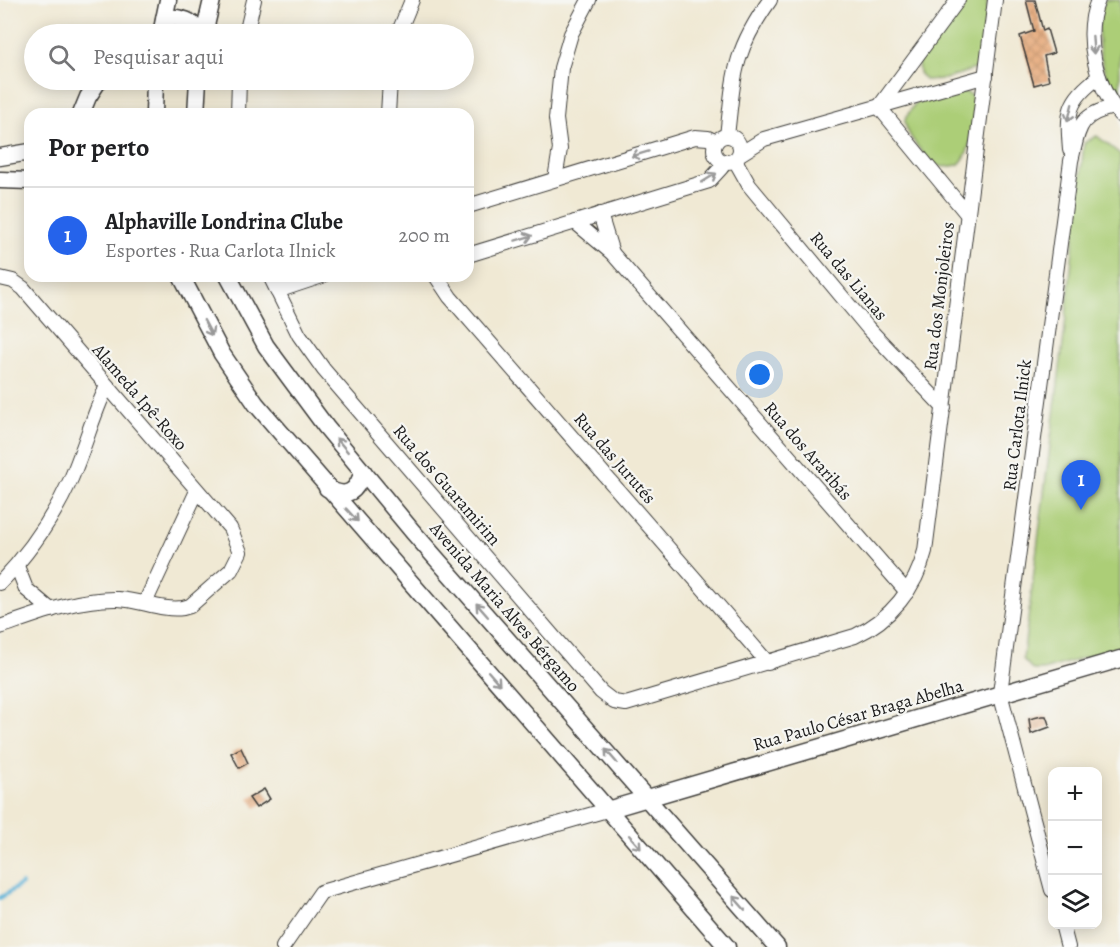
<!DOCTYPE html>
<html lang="pt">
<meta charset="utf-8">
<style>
body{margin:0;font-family:Alegreya,serif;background:#f2f2f2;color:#202124}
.controls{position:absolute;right:18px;bottom:18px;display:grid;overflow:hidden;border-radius:12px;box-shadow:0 3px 15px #0003}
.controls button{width:54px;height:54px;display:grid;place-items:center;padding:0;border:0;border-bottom:2px solid #e0e0e0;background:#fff;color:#202124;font:30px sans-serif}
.you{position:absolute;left:760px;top:375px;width:21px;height:21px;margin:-15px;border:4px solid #fff;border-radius:50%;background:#1a73e8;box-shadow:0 0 0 9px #1a73e833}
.badge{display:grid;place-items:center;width:39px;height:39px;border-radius:50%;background:#2563eb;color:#fff;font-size:20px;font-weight:700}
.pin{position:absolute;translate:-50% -50px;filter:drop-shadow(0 2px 3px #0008)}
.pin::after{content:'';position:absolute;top:32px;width:21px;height:18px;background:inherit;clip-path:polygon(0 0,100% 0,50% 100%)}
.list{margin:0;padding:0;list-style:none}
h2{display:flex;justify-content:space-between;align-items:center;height:78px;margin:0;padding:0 24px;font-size:26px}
h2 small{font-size:20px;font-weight:400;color:#757577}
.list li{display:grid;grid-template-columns:39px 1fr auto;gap:18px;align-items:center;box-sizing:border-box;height:96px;padding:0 24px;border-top:2px solid #e0e0e0}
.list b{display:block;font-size:22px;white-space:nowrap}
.list p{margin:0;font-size:20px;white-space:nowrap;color:#757577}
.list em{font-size:20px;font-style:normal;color:#757577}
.icon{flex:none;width:33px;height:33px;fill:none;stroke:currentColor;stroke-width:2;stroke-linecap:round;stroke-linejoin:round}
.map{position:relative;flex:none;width:1120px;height:947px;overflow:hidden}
.search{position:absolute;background:#fff;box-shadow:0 3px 15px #0003;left:24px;top:24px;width:450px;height:66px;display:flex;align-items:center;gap:15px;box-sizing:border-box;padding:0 21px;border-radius:33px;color:#757577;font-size:22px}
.panel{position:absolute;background:#fff;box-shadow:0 3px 15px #0003;left:24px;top:108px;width:450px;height:174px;border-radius:18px}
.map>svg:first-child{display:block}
.grass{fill:#acce77;stroke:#64754a;stroke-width:1.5}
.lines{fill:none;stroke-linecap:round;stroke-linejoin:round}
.stream{stroke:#5bb3d8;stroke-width:4}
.building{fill:url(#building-cross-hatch)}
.minor-casing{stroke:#3c3b38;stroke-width:16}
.tertiary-casing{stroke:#3c3b38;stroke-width:19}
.minor{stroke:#fff;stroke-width:14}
.tertiary{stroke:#fff;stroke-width:16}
.oneway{stroke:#999}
.labels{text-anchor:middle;stroke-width:4.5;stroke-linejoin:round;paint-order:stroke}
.street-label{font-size:18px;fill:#1c1c1c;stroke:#f6f6f2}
</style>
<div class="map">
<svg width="1120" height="947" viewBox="0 0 1120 947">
<defs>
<pattern id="building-cross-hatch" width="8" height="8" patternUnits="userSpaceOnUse" patternTransform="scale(1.5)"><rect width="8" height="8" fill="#e6a979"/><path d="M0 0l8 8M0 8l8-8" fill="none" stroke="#c59168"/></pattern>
</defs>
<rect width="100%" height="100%" fill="#f6f6f2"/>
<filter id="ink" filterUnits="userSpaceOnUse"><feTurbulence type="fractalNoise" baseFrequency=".0167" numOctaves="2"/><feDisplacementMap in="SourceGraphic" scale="12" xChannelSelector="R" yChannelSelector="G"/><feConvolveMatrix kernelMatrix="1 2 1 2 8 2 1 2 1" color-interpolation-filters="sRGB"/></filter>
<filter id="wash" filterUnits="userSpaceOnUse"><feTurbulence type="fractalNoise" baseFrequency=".008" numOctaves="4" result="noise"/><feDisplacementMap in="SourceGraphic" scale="24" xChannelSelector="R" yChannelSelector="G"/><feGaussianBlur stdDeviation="1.35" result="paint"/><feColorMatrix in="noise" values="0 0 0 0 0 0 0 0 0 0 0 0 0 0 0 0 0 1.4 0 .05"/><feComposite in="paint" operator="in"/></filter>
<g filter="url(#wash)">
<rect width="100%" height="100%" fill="#f0e9d4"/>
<!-- grass -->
<g class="grass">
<polygon points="964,0 988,0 981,63 977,68 945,79 925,80 919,73 918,62"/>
<path d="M1105 0H1120V104C1101 75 1091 33 1105 0Z"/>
<path d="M958 90 970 94C980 108 972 155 958 165 951 166 945 168 939 166 926 160 904 133 905 119L915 103Z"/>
<polygon points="1097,136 1120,154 1120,647 1043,670 1033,670 1023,659 1024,650 1064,336 1084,143"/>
</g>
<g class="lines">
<!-- stream -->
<polyline class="stream" points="0,898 22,884"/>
</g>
<g id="blocks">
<!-- building -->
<g class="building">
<polygon points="1026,0 1035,0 1043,31 1047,29 1054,53 1044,56 1049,81 1034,85 1020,36 1034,31"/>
<polygon points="1042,716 1046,716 1050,727 1031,734 1029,719"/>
<polygon points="241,748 248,763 239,768 231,753"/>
<polygon points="264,789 270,799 256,808 249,798"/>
</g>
</g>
</g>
<g filter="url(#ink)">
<use href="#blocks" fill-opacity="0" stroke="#3c3b38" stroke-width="1.5"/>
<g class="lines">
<defs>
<g id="minor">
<path d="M1098 0C1083 36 1096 86 1120 115"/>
<polyline points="246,34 254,0"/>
<polyline points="398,34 412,0"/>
<polyline points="879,107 967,214"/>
<polyline points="879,107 958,0"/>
<polyline points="238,114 239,80"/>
<polyline points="388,114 390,80"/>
<circle cx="727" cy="149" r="13"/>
<path d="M727 136C734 75 733 52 770 0"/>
<path d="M1070 150C1067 113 1067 100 1099 77"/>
<polyline points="740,154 764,139 986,76"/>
<polyline points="735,160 749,185 868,328 944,408"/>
<polyline points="555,179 560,149 556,119 561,68 571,34 589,0"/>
<polyline points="468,206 695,137 708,138 716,142"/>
<polyline points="600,214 612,253"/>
<polyline points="575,222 612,253 907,592"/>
<polyline points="468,255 709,181 721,168 722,161"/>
<path d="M270 276 299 335 324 370 601 692 614 702 626 704 855 636C890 620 916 588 925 551L995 0"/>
<polyline points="436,276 450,297 768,663"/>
<path d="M0 278 13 281 23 288 230 528 240 552 231 570 190 606 183 608C162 611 140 600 118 599 77 598 38 614 0 627"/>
<polyline points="277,291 322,276"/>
<polyline points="17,566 26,589 51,610"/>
<path d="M0 583C28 554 53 518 70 481 84 450 92 417 107 386"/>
<polyline points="145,603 197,491"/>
<path d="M1052 890 1000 693 1071 161C1079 129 1077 115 1114 107"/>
<polyline points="1062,924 1068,947"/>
<polyline points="283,947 321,892 607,810"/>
</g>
<g id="tertiary">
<path d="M164 18C178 17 194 18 198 34"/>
<polyline points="161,34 168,0"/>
<polyline points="204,34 212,0"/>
<polyline points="81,114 88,97 99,80"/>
<polyline points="154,114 155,80"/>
<polyline points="196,114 198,80"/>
<polyline points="0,157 30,152"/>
<polyline points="0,180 30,181"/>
<polyline points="181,276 222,354 256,404 727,947"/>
<polyline points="228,276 266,346 326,427 413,532 777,947"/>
<path d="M327 488C348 500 357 491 363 471"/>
<polyline points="607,810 1120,659"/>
</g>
</defs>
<!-- minor casing -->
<use href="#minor" class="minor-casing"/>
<!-- tertiary casing -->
<use href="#tertiary" class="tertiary-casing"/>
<!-- minor -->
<use href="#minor" class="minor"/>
<!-- tertiary -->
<use href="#tertiary" class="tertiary"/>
</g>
<!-- one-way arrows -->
<defs><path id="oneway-shaft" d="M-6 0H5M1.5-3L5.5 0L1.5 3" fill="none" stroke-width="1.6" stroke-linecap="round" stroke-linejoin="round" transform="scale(1.5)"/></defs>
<g class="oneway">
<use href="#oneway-shaft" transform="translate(1093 45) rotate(86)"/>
<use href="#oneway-shaft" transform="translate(1070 113) rotate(104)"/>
<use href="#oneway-shaft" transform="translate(640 154) rotate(163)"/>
<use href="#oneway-shaft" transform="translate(709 178) rotate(-32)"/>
<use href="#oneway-shaft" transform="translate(524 238) rotate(-17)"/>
<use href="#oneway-shaft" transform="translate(208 328) rotate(62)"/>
<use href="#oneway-shaft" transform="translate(342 445) rotate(-130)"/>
<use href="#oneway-shaft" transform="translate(352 515) rotate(47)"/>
<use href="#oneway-shaft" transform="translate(482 610) rotate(-131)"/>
<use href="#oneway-shaft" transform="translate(494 678) rotate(49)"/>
<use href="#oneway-shaft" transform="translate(611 756) rotate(-131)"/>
<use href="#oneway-shaft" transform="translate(635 842) rotate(49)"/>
<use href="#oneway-shaft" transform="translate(739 903) rotate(-131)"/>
</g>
</g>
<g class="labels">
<!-- street labels -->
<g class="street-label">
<text transform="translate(849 276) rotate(50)" y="6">Rua das Lianas</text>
<text transform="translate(939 296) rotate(-83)" y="6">Rua dos Monjoleiros</text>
<text transform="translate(140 397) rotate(49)" y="6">Alameda Ipê-Roxo</text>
<text transform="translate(1017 425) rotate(-83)" y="6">Rua Carlota Ilnick</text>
<text transform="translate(808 451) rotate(49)" y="6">Rua dos Araribás</text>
<text transform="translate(615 458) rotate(49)" y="6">Rua das Jurutés</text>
<text transform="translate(447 485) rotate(49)" y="6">Rua dos Guaramirim</text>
<text transform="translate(505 607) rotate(49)" y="6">Avenida Maria Alves Bérgamo</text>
<text transform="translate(858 715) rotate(-16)" y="6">Rua Paulo César Braga Abelha</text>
</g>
</g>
</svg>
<div class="controls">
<button>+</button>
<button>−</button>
<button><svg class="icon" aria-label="layers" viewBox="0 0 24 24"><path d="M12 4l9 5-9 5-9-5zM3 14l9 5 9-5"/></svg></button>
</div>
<div class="you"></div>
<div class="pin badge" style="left:1081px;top:510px">1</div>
<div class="search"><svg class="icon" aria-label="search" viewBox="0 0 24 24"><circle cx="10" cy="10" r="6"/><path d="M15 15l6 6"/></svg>Pesquisar aqui</div>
<section class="panel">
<h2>Por perto<small></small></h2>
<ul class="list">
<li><span class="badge">1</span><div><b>Alphaville Londrina Clube</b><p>Esportes · Rua Carlota Ilnick</p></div><em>200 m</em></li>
</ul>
</section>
</div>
